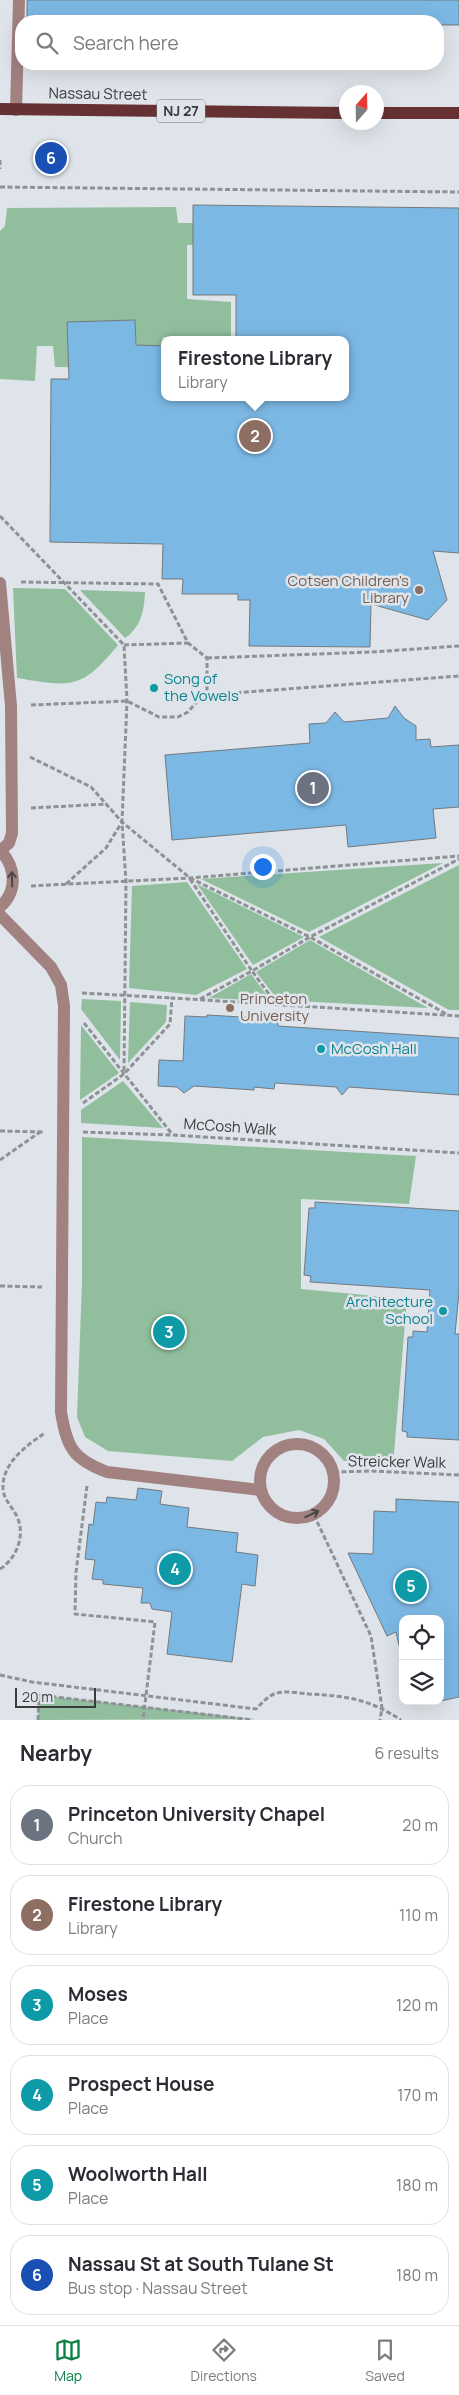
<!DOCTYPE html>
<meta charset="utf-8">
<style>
body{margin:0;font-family:Manrope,sans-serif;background:#f2f2f3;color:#2b2b33}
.controls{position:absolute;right:15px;bottom:15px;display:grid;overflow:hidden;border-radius:10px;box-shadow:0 5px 20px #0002}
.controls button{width:45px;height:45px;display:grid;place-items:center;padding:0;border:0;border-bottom:1px solid #e1e1e2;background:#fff;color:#2b2b33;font:25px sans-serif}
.compass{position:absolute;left:339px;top:85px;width:45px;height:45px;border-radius:50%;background:#fff;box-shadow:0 5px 20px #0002;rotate:20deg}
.scale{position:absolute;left:15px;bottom:12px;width:81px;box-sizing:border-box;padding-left:5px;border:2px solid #393b3d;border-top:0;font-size:14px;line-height:18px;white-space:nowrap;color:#393b3d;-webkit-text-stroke:4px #dee4e9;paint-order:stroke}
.you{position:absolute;left:262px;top:866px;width:18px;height:18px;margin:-12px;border:4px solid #fff;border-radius:50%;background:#1a73e8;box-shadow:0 0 0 8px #1a73e833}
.badge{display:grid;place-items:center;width:32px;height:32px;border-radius:50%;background:#0b8043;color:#fff;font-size:16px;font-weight:700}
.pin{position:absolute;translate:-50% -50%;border:2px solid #fff;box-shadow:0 1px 5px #0006}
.popup{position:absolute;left:161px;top:336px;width:188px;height:65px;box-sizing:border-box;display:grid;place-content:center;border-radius:10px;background:#fff;filter:drop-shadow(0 1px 4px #0005);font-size:16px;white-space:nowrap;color:#7c7c81}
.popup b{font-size:19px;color:#2b2b33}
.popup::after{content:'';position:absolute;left:50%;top:100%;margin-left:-10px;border:10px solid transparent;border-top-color:#fff}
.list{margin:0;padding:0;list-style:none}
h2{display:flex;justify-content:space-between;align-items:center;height:65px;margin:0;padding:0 20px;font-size:21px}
h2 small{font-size:16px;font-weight:400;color:#7c7c81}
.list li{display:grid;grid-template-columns:32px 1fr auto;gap:15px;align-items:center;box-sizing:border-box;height:80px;margin:0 10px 10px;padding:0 10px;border:1px solid #e1e1e2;border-radius:20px}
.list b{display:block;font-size:19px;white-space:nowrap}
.list p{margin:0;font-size:16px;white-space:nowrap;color:#7c7c81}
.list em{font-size:16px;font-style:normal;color:#7c7c81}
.icon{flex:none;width:28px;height:28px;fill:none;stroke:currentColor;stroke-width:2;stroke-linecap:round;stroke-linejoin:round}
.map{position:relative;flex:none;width:459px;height:1720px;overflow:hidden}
.search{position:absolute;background:#fff;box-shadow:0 5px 20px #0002;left:15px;right:15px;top:15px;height:55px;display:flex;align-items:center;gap:12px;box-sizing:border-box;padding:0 18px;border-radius:20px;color:#7c7c81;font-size:19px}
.sheet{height:605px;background:#fff}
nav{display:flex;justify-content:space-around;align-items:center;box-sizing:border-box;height:70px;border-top:1px solid #e1e1e2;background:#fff;font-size:14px;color:#7c7c81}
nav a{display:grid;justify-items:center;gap:2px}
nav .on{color:#0b8043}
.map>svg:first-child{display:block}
.green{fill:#91be9d;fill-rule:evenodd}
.building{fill:#7cb8e4;stroke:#74797d}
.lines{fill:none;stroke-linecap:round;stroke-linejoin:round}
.path{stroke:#8e9296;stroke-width:3;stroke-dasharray:5 2.5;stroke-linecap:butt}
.minor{stroke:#a28181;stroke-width:12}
.major{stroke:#663133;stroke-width:12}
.oneway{stroke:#494647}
.education-dot{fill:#8d6e63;stroke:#dee4e9;stroke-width:2}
.culture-dot{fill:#0f9aa8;stroke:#dee4e9;stroke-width:2}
.labels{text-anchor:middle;stroke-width:5;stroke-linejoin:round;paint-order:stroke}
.shield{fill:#dee4e9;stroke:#6a6e71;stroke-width:1}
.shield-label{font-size:14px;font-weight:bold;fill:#393b3d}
.street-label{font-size:15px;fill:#393b3d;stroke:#dee4e9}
.education-label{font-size:15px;fill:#785e54;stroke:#dee4e9;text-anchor:end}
.culture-label{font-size:15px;fill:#0d838f;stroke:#dee4e9;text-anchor:start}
</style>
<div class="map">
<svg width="459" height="1720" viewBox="0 0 459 1720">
<rect width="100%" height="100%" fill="#dee4e9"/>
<!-- green -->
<g class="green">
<path d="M176 207 178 223H214L239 246 187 245V299L231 302V340L163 337 153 368 55 367 53 346H37L35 381 0 379V231L5 226 7 208ZM135 320 137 356 68 323Z"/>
<path d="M13 588 65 589 118 645C81 690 72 687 17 678Z"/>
<path d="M80 590 145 592C144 611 141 627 125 638Z"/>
<polygon points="443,863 309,932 201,879"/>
<polygon points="459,865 459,1010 449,1010 319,937"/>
<polygon points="187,882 247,969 196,995 129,988 132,886"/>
<polygon points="197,884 304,937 253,965"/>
<polygon points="310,940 428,1008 278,1000 256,972"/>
<polygon points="251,974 271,1001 209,998"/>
<polygon points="82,999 121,1001 120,1060 81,1009"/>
<polygon points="130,1002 167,1005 166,1022 128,1063"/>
<polygon points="81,1025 119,1073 80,1100"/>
<polygon points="123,1081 163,1128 81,1123 81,1110"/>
<polygon points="82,1137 416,1156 409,1204 301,1199 301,1289 407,1299 393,1465 344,1461 324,1439 299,1430 263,1437 232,1461 108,1451 85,1437 77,1417 82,1282"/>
<polygon points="39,1695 253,1719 38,1720"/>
</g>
<!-- building -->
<g class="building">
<polygon points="27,0 459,0 459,25 438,25 438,21 27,21"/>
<polygon points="193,205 459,208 459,553 433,551 447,600 428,620 371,604 370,647 249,646 250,600 238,600 238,594 182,594 183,579 162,579 163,544 50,542 51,379 69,379 67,322 135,320 136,345 165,346 165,397 345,397 345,340 236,340 236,295 193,295"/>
<polygon points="395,706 404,718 416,726 416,740 430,739 431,747 459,745 459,807 433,809 436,838 348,847 346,825 172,840 165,755 310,743 309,724 326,723 335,712 344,722 388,718"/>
<polygon points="207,1015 259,1018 260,1020 278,1021 278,1026 459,1038 459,1095 349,1087 342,1095 336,1087 275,1083 274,1089 254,1087 254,1090 194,1086 184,1093 177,1087 158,1086 159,1060 183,1061 185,1016 207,1017"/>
<polygon points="315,1202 459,1211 459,1292 455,1334 459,1334 459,1440 407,1437 407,1432 402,1431 408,1337 413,1337 413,1331 427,1332 430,1290 310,1282 311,1276 304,1275 309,1208 315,1208"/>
<polygon points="138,1488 162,1491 160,1504 189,1508 187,1527 238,1533 236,1552 258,1555 255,1586 242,1584 232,1662 167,1654 172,1612 152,1609 150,1603 141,1603 143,1588 103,1584 103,1580 92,1579 95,1560 85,1559 89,1524 93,1525 96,1502 106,1503 107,1497 136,1500"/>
<polygon points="396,1499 459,1502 459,1697 440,1701 440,1619 403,1619 403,1663 396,1632 387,1636 348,1553 373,1554 374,1511 396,1512"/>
</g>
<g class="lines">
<!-- path -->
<g class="path">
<polyline points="0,160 0,169"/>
<polyline points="0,187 459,192"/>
<polyline points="0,516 124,645 127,701 122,822 126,881 124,1074"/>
<polyline points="21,582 158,584 188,643 207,658 207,695"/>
<polyline points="124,645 188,643"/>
<polyline points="207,658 372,652 459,646"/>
<polyline points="31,705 127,701 159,717 178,717 188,712 199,699 207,695 459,676"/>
<polyline points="30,757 91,787 122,822 190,878 310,937 448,1015"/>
<polyline points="31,808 107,804"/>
<polyline points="190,879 252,971 310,937 459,859"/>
<polyline points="66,884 106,848 122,822"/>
<polyline points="31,886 190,878 459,856"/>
<polyline points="82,993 172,998"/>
<polyline points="200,999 252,971 277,1005"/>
<polyline points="84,1023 172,1134"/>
<polyline points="83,1103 124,1074 170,1024 172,998 459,1016"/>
<polyline points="0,1131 44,1132"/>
<polyline points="83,1132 173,1135 459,1153"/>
<polyline points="0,1160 40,1132"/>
<polyline points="0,1286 42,1287"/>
<polyline points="334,1472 372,1471 459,1475"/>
<polyline points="87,1486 76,1572 75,1614 155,1622 143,1720"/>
<polyline points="314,1515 371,1636 382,1708 380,1720"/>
<path d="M0 1569C16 1559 25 1537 18 1519 14 1508 3 1500 3 1488 2 1463 27 1445 45 1433"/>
<path d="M0 1675 32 1682 256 1709C262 1703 267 1697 274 1694 285 1690 298 1693 309 1694 347 1696 369 1699 401 1720"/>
<polyline points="38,1720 39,1695 253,1720"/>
</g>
<!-- minor -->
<g class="minor">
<polyline points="16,110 19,0"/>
<polyline points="0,583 11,706 12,833 9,843 1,850"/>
<path d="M0 850C16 867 18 891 0 907"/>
<path d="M0 915 51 967 61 985 64 1006 61 1412C67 1448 73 1459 107 1472L260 1490"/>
<circle cx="297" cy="1481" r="37"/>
</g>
<!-- major -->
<g class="major">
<polyline points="0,109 346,113"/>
<polyline points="376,113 459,113"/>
</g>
</g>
<!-- one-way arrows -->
<defs><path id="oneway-shaft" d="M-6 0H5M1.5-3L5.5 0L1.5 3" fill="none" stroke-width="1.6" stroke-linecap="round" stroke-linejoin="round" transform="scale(1.25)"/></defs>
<g class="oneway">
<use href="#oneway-shaft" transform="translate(12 879) rotate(-92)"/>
<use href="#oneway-shaft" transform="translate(312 1514) rotate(-25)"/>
</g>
<!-- markers -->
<g class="education-dot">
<circle cx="419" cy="590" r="5"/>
<circle cx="230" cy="1008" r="5"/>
</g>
<g class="culture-dot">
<circle cx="154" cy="688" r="5"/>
<circle cx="321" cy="1049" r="5"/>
<circle cx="443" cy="1311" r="5"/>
</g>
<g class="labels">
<!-- shield labels -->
<rect class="shield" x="157" y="99.5" width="48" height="23" rx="4"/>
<g class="shield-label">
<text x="181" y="116">NJ 27</text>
</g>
<!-- street labels -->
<g class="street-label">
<text transform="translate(98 94) rotate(1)" y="5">Nassau Street</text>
<text transform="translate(230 1127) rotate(4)" y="5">McCosh Walk</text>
<text transform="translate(397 1462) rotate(1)" y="5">Streicker Walk</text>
</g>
<!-- education labels -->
<g class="education-label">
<text x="409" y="586">Cotsen Children's<tspan x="409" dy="17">Library</tspan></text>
<text x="240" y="1004" text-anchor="start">Princeton<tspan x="240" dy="17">University</tspan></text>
</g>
<!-- culture labels -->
<g class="culture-label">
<text x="164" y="684">Song of<tspan x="164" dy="17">the Vowels</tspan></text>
<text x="331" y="1054">McCosh Hall</text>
<text x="433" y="1307" text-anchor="end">Architecture<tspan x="433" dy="17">School</tspan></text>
</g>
</g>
</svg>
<div class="controls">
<button><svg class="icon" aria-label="locate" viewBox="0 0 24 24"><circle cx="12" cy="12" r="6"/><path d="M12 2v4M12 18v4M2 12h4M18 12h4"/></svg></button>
<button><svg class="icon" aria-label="layers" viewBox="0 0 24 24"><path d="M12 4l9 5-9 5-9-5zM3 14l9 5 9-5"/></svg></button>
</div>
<svg class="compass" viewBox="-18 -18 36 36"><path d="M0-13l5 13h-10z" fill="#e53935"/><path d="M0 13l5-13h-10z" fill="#7c7c81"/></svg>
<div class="scale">20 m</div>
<div class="you"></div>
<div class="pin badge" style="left:313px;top:788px;background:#6b7280">1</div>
<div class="pin badge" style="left:255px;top:436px;background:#8d6e63">2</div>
<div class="popup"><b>Firestone Library</b>Library</div>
<div class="pin badge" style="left:169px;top:1332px;background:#0f9aa8">3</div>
<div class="pin badge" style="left:175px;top:1569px;background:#0f9aa8">4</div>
<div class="pin badge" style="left:411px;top:1586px;background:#0f9aa8">5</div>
<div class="pin badge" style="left:51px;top:158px;background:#1a4fb4">6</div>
<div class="search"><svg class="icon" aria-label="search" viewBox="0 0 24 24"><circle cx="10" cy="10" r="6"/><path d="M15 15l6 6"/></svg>Search here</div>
</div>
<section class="sheet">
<h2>Nearby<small>6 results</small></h2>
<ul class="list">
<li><span class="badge" style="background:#6b7280">1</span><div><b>Princeton University Chapel</b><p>Church</p></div><em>20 m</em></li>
<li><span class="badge" style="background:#8d6e63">2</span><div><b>Firestone Library</b><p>Library</p></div><em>110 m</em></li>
<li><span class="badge" style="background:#0f9aa8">3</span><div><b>Moses</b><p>Place</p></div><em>120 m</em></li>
<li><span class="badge" style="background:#0f9aa8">4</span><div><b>Prospect House</b><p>Place</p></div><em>170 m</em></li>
<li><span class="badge" style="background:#0f9aa8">5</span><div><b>Woolworth Hall</b><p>Place</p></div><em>180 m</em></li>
<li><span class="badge" style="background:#1a4fb4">6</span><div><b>Nassau St at South Tulane St</b><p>Bus stop · Nassau Street</p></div><em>180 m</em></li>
</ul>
</section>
<nav>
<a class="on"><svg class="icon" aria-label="map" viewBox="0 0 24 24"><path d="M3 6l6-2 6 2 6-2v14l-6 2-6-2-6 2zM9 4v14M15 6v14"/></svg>Map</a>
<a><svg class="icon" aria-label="directions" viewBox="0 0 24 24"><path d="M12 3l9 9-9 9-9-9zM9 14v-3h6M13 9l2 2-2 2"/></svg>Directions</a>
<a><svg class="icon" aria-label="saved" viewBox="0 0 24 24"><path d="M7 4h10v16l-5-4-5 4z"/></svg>Saved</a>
</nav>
